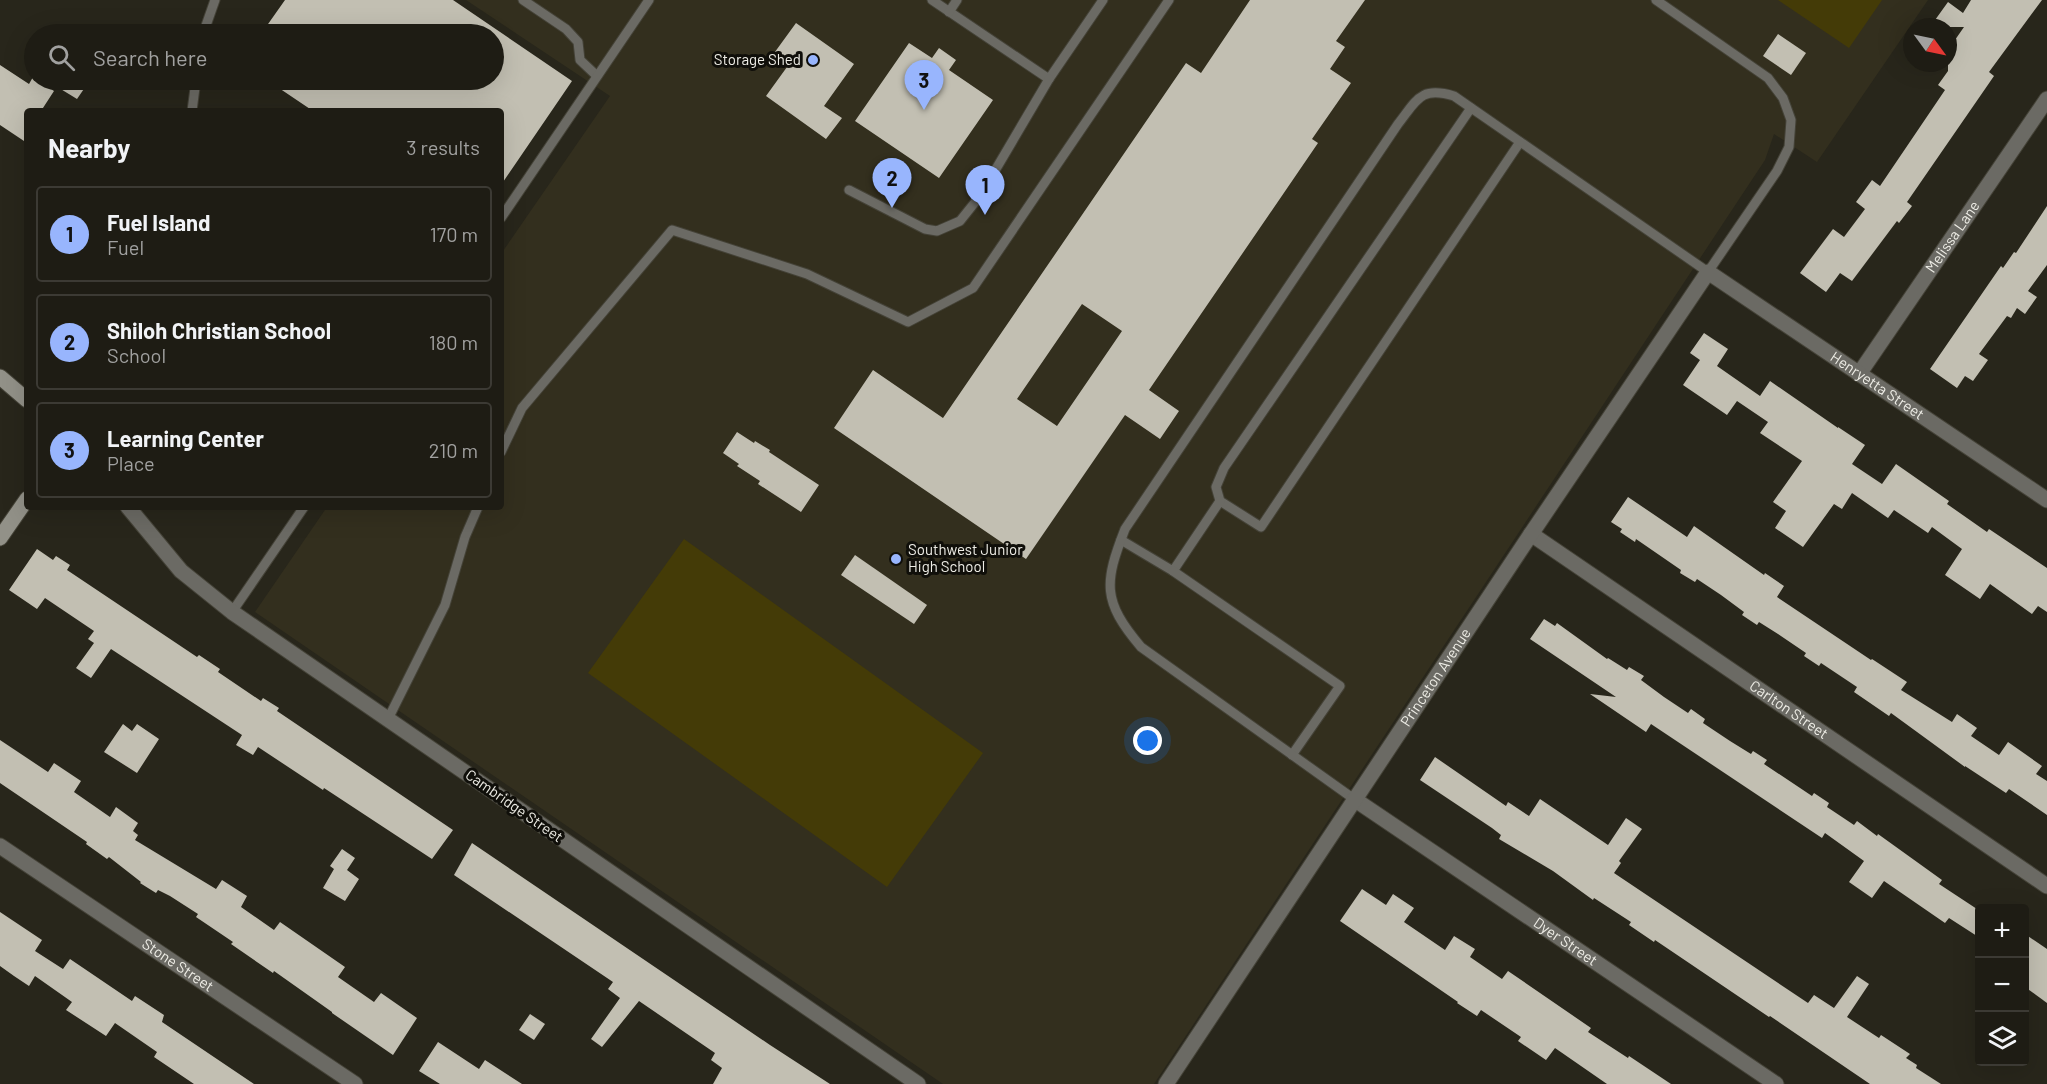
<!DOCTYPE html>
<meta charset="utf-8">
<style>
body{margin:0;font-family:Barlow,sans-serif;background:#2b2922;color:#f1f3f6}
.controls{position:absolute;right:18px;bottom:18px;display:grid;overflow:hidden;border-radius:6px;box-shadow:0 6px 24px #0002}
.controls button{width:54px;height:54px;display:grid;place-items:center;padding:0;border:0;border-bottom:2px solid #3c3a34;background:#1e1c14;color:#f1f3f6;font:30px sans-serif}
.compass{position:absolute;left:1903px;top:18px;width:54px;height:54px;border-radius:50%;background:#1e1c14;box-shadow:0 6px 24px #0002;rotate:123deg}
.you{position:absolute;left:1148px;top:741px;width:21px;height:21px;margin:-15px;border:4px solid #fff;border-radius:50%;background:#1a73e8;box-shadow:0 0 0 9px #1a73e833}
.badge{display:grid;place-items:center;width:39px;height:39px;border-radius:50%;background:#98b5fd;color:#111;font-size:20px;font-weight:700}
.pin{position:absolute;translate:-50% -50px;filter:drop-shadow(0 2px 3px #0008)}
.pin::after{content:'';position:absolute;top:32px;width:21px;height:18px;background:inherit;clip-path:polygon(0 0,100% 0,50% 100%)}
.list{margin:0;padding:0;list-style:none}
h2{display:flex;justify-content:space-between;align-items:center;height:78px;margin:0;padding:0 24px;font-size:26px}
h2 small{font-size:20px;font-weight:400;color:#a1a1a0}
.list li{display:grid;grid-template-columns:39px 1fr auto;gap:18px;align-items:center;box-sizing:border-box;height:96px;margin:0 12px 12px;padding:0 12px;border:2px solid #3c3a34;border-radius:6px}
.list b{display:block;font-size:22px;white-space:nowrap}
.list p{margin:0;font-size:20px;white-space:nowrap;color:#a1a1a0}
.list em{font-size:20px;font-style:normal;color:#a1a1a0}
.icon{flex:none;width:33px;height:33px;fill:none;stroke:currentColor;stroke-width:2;stroke-linecap:round;stroke-linejoin:round}
.map{position:relative;flex:none;width:2047px;height:1084px;overflow:hidden}
.search{position:absolute;background:#1e1c14;box-shadow:0 6px 24px #0002;left:24px;top:24px;width:480px;height:66px;display:flex;align-items:center;gap:15px;box-sizing:border-box;padding:0 21px;border-radius:33px;color:#a1a1a0;font-size:22px}
.panel{position:absolute;background:#1e1c14;box-shadow:0 6px 24px #0002;left:24px;top:108px;width:480px;height:402px;border-radius:6px}
.map>svg:first-child{display:block}
.built{fill:#332f1e}
.green{fill:#443b07}
.building{fill:#c2bfb2;fill-rule:evenodd}
.lines{fill:none;stroke-linecap:round;stroke-linejoin:round}
.lane-casing{stroke:#444237;stroke-width:11}
.street-casing{stroke:#444237;stroke-width:17}
.secondary-casing{stroke:#444237;stroke-width:17}
.lane{stroke:#6b6a64;stroke-width:9}
.street{stroke:#6b6a64;stroke-width:15}
.secondary{stroke:#929188;stroke-width:15}
.poi-dot{fill:#98b5fd;stroke:#100f0a;stroke-width:2}
.labels{text-anchor:middle;stroke-width:6;stroke-linejoin:round;paint-order:stroke}
.poi-label{font-size:15px;fill:#eeede6;stroke:#100f0a;text-anchor:end}
.street-label{font-size:15px;fill:#eeede6;stroke:#100f0a}
</style>
<div class="map">
<svg width="2047" height="1084" viewBox="0 0 2047 1084">
<rect width="100%" height="100%" fill="#28261b"/>
<!-- built -->
<polygon class="built" points="466,0 1928,0 1817,162 1774,134 1765,160 1154,1084 943,1084 255,612 327,507 501,507 501,254 610,96"/>
<!-- green -->
<g class="green">
<polygon points="1778,0 1882,0 1849,48"/>
<polygon points="684,539 983,753 887,887 588,673"/>
</g>
<!-- building -->
<g class="building">
<polygon points="285,0 453,0 572,81 501,185 501,111 313,111 267,80 494,80 494,34 261,34"/>
<path d="M1250 0H1365L1336 41 1345 47 1330 69 1351 83 1312 139 1318 143 1149 390 1179 411 1160 439 1125 415 1026 559 834 428 873 370 943 418 1186 63 1201 73ZM1082 304 1122 331 1057 426 1017 399Z"/>
<polygon points="1971,0 2042,0 1989,72 1994,76 1907,202 1912,206 1899,223 1897,221 1852,281 1840,273 1826,292 1800,273 1833,229 1844,237 1865,209 1856,202 1872,180 1880,186 1945,90 1938,85 1948,71 1948,50 1964,27 1930,27 1948,2 1963,13"/>
<polygon points="796,23 854,64 824,106 842,118 826,139 766,96 787,67 772,56"/>
<polygon points="1778,34 1806,53 1791,75 1763,56"/>
<polygon points="909,43 932,58 939,48 956,60 949,70 993,100 939,178 855,121"/>
<polygon points="0,65 29,84 33,77 54,91 41,111 27,111 27,143 0,125"/>
<polygon points="46,80 90,80 77,99"/>
<polygon points="2047,206 2047,265 2028,291 2037,297 2025,314 2017,308 2011,318 2007,316 1979,354 1988,360 1973,381 1965,376 1957,388 1930,369 2001,266 2003,268 2014,252 2016,253"/>
<polygon points="1704,333 1728,349 1717,366 1760,396 1770,381 1838,428 1838,427 1865,445 1852,464 1882,484 1896,464 1949,501 1947,504 1987,532 1989,529 2047,568 2047,612 2038,606 2032,614 1990,584 1980,599 1945,575 1962,549 1932,527 1928,533 1894,510 1888,518 1852,493 1842,509 1834,504 1803,547 1775,528 1786,511 1773,502 1802,461 1760,433 1768,422 1737,401 1727,415 1683,385 1700,360 1690,353"/>
<polygon points="737,432 754,443 755,441 770,450 769,452 819,485 801,512 758,484 760,481 737,466 739,464 723,453"/>
<polygon points="1628,497 1687,537 1694,526 1764,575 1765,573 1784,586 1777,597 1871,660 1872,659 1907,682 1901,690 1952,722 1957,714 1977,728 1971,736 1999,755 2008,742 2042,766 2036,774 2047,781 2047,815 2009,789 2006,793 1965,766 1965,767 1891,713 1889,716 1854,692 1857,687 1821,663 1819,666 1804,656 1806,653 1778,634 1759,622 1757,625 1742,615 1744,612 1721,595 1697,579 1695,582 1680,573 1681,570 1636,539 1635,542 1620,532 1622,529 1611,522"/>
<polygon points="37,549 53,560 56,556 70,565 67,570 197,657 199,655 220,669 218,672 261,701 263,698 279,708 277,711 453,830 432,859 324,788 323,790 258,747 253,755 236,745 242,735 111,649 91,678 76,668 94,643 88,639 94,631 45,598 37,609 9,590"/>
<polygon points="855,555 927,605 914,624 841,575"/>
<polygon points="1544,619 1555,626 1557,623 1607,659 1608,658 1627,670 1629,667 1644,676 1641,680 1664,697 1688,713 1691,709 1705,719 1703,723 1730,741 1751,754 1753,751 1767,760 1764,764 1812,796 1814,793 1829,803 1827,807 1854,825 1857,821 1877,836 1878,834 1942,880 1939,884 1980,911 1980,938 1949,918 1945,923 1884,881 1872,898 1849,882 1864,861 1825,833 1822,838 1651,724 1646,732 1590,694 1616,697 1530,639"/>
<polygon points="123,724 132,731 137,724 159,739 137,773 104,752"/>
<polygon points="0,740 48,772 54,763 81,781 74,792 110,817 116,807 138,823 133,831 138,835 135,840 216,889 222,880 247,896 241,907 274,930 280,922 345,967 338,977 374,1002 381,993 417,1018 393,1055 332,1013 332,1012 274,971 273,973 231,944 233,942 196,917 198,914 170,896 158,890 156,893 140,883 141,882 109,857 107,859 86,844 87,842 0,783"/>
<polygon points="1435,757 1506,806 1508,802 1529,816 1540,799 1608,845 1626,818 1642,829 1619,861 1621,863 1614,873 1808,1003 1814,995 1834,1008 1857,976 1869,984 1847,1017 1879,1038 1881,1035 1910,1054 1906,1058 1917,1065 1916,1068 1941,1084 1870,1084 1770,1016 1769,1017 1655,940 1654,942 1629,925 1631,922 1594,898 1593,900 1553,871 1499,839 1501,835 1492,828 1420,780"/>
<polygon points="472,843 770,1045 830,1084 713,1084 722,1068 711,1060 715,1053 639,1001 602,1047 591,1039 620,998 608,989 613,982 454,875"/>
<polygon points="342,849 355,858 347,870 359,879 345,901 323,888 334,869 330,866"/>
<polygon points="1362,889 1386,905 1393,894 1414,908 1404,922 1445,950 1454,936 1475,949 1470,957 1502,979 1508,971 1591,1028 1588,1032 1628,1058 1629,1056 1671,1084 1607,1084 1555,1048 1546,1060 1518,1041 1521,1037 1481,1010 1477,1016 1457,1003 1458,1002 1340,921"/>
<polygon points="0,912 42,940 35,951 63,969 70,959 132,1001 135,996 164,1015 162,1022 254,1084 194,1084 154,1057 157,1052 115,1023 106,1036 66,1010 72,1002 35,976 29,986 14,976 0,966"/>
<polygon points="2025,934 2047,949 2047,1003 2025,987"/>
<polygon points="530,1014 545,1024 534,1040 519,1030"/>
<polygon points="438,1042 479,1069 485,1060 522,1084 440,1084 419,1071"/>
</g>
<g class="lines">
<defs>
<g id="lane">
<polyline points="523,0 566,29 578,42 580,60 597,76"/>
<polyline points="932,0 1049,79 1103,0"/>
<polyline points="949,12 957,0"/>
<polyline points="203,34 215,0"/>
<polyline points="1471,108 1224,468 1216,487 1220,501 1261,527 1520,142"/>
<polyline points="192,111 196,80"/>
<polyline points="849,190 925,229 937,231 960,221 980,196 1049,79"/>
<polyline points="501,218 649,0"/>
<polyline points="501,452 522,408 672,230 807,274 908,322 973,288 1169,0"/>
<polyline points="1121,540 1173,571 1220,501"/>
<polyline points="1173,571 1340,686 1292,755"/>
<polyline points="232,612 304,507"/>
<polyline points="388,719 445,605 465,537 478,507"/>
<path d="M1354 799 1141 647C1102 601 1104 583 1125 529L1398 124C1417 100 1420 86 1454 96L1708 272 1777 171 1789 147 1791 120 1783 98 1768 78 1656 0"/>
</g>
<g id="street">
<path id="s1" d="M1859 374 2047 99"/>
<polyline points="128,507 181,571 232,612 918,1084"/>
<path id="s2" d="M1531 534 2047 886"/>
<path id="s3" d="M1354 799 1776 1084"/>
<path id="s4" d="M0 846 355 1084"/>
<path id="s5" d="M1166 1084 1531 534 1708 272 2047 500"/>
</g>
<g id="secondary">
<polyline points="0,377 27,400"/>
<polyline points="0,538 27,499"/>
</g>
</defs>
<!-- lane casing -->
<use href="#lane" class="lane-casing"/>
<!-- street casing -->
<use href="#street" class="street-casing"/>
<!-- secondary casing -->
<use href="#secondary" class="secondary-casing"/>
<!-- lane -->
<use href="#lane" class="lane"/>
<!-- street -->
<use href="#street" class="street"/>
<!-- secondary -->
<use href="#secondary" class="secondary"/>
</g>
<!-- markers -->
<g class="poi-dot">
<circle cx="813" cy="60" r="6"/>
<circle cx="896" cy="559" r="6"/>
</g>
<g class="labels">
<!-- poi labels -->
<g class="poi-label">
<text x="801" y="65">Storage Shed</text>
<text x="908" y="555" text-anchor="start">Southwest Junior<tspan x="908" dy="17">High School</tspan></text>
</g>
<!-- street labels -->
<g class="street-label">
<text dy="5" stroke="none"><textPath href="#s1" startOffset="166">Melissa Lane</textPath></text>
<text dy="5" stroke="none"><textPath href="#s5" startOffset="1180">Henryetta Street</textPath></text>
<text dy="5" stroke="none"><textPath href="#s5" startOffset="488">Princeton Avenue</textPath></text>
<text dy="5" stroke="none"><textPath href="#s2" startOffset="312">Carlton Street</textPath></text>
<text transform="translate(514 806) rotate(35)" y="5">Cambridge Street</text>
<text dy="5" stroke="none"><textPath href="#s3" startOffset="255">Dyer Street</textPath></text>
<text dy="5" stroke="none"><textPath href="#s4" startOffset="214">Stone Street</textPath></text>
</g>
</g>
</svg>
<div class="controls">
<button>+</button>
<button>−</button>
<button><svg class="icon" aria-label="layers" viewBox="0 0 24 24"><path d="M12 4l9 5-9 5-9-5zM3 14l9 5 9-5"/></svg></button>
</div>
<svg class="compass" viewBox="-18 -18 36 36"><path d="M0-13l5 13h-10z" fill="#e53935"/><path d="M0 13l5-13h-10z" fill="#a1a1a0"/></svg>
<div class="you"></div>
<div class="pin badge" style="left:985px;top:215px">1</div>
<div class="pin badge" style="left:892px;top:208px">2</div>
<div class="pin badge" style="left:924px;top:110px">3</div>
<div class="search"><svg class="icon" aria-label="search" viewBox="0 0 24 24"><circle cx="10" cy="10" r="6"/><path d="M15 15l6 6"/></svg>Search here</div>
<section class="panel">
<h2>Nearby<small>3 results</small></h2>
<ul class="list">
<li><span class="badge">1</span><div><b>Fuel Island</b><p>Fuel</p></div><em>170 m</em></li>
<li><span class="badge">2</span><div><b>Shiloh Christian School</b><p>School</p></div><em>180 m</em></li>
<li><span class="badge">3</span><div><b>Learning Center</b><p>Place</p></div><em>210 m</em></li>
</ul>
</section>
</div>
